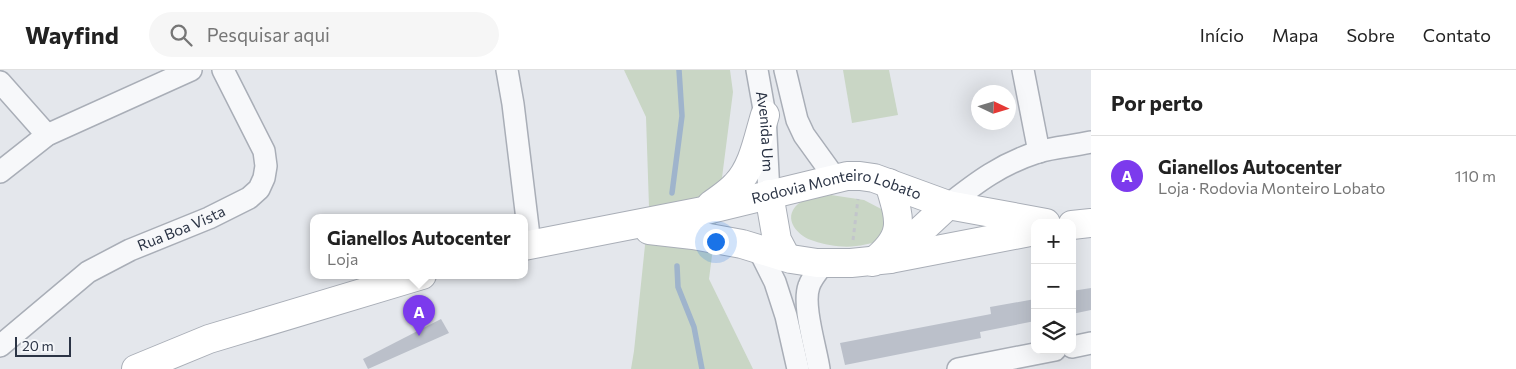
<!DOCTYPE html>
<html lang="pt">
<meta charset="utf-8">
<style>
body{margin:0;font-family:Commissioner,sans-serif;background:#f6f6f6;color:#222}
.controls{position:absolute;right:15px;bottom:15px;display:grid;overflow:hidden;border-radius:10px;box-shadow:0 5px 20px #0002}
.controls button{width:45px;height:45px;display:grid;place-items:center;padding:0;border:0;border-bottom:1px solid #e0e0e0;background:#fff;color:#222;font:25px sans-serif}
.compass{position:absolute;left:971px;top:15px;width:45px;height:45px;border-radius:50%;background:#fff;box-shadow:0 5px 20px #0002;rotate:94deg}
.scale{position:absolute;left:15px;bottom:12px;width:56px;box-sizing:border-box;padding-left:5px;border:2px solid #2b3445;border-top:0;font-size:14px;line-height:18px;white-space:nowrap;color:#2b3445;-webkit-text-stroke:4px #f4f6f9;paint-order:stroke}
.you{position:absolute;left:715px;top:171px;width:18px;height:18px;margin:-12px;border:4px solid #fff;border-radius:50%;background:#1a73e8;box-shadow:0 0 0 8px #1a73e833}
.badge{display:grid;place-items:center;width:32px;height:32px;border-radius:50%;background:#7c3aed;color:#fff;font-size:16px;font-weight:700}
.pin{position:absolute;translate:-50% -41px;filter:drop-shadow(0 1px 2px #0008)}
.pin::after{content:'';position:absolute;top:26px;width:18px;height:15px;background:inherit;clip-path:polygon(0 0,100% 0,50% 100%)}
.popup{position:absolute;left:310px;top:144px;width:218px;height:65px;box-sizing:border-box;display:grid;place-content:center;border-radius:10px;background:#fff;filter:drop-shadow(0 1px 4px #0005);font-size:16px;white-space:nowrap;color:#767676}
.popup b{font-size:19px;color:#222}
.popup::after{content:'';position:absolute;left:50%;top:100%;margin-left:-10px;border:10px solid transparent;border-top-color:#fff}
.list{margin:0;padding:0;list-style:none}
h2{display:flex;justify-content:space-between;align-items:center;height:65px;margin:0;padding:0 20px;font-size:21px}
h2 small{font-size:16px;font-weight:400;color:#767676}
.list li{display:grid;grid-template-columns:32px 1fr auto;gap:15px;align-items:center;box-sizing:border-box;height:80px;padding:0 20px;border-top:1px solid #e0e0e0}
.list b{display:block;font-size:19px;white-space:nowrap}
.list p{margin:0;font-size:16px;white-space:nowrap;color:#767676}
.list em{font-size:16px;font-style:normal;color:#767676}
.icon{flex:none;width:28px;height:28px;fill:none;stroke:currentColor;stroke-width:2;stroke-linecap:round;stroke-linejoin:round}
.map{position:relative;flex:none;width:1091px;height:299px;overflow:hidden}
header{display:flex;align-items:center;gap:30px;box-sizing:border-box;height:70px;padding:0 25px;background:#fff;border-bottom:1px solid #e0e0e0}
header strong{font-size:24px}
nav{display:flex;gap:28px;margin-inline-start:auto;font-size:18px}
.search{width:350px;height:45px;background:#f6f6f6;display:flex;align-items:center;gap:12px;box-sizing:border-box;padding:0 18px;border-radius:28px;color:#767676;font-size:19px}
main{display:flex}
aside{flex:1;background:#fff}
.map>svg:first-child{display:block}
.green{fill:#c9d6c5}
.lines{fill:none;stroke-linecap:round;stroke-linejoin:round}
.stream{stroke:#9fb4cc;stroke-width:5.5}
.building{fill:#bbc0ca}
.street-casing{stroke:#a9aeb7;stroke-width:24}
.secondary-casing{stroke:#a9aeb7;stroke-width:30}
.path{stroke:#c2c5cb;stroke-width:3;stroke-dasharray:4 4;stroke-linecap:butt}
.street{stroke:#f7f8fa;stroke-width:21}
.secondary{stroke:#fff;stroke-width:28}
.labels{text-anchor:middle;stroke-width:4;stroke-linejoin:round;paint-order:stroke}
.street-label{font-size:15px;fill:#2b3445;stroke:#f4f6f9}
</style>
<header>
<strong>Wayfind</strong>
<div class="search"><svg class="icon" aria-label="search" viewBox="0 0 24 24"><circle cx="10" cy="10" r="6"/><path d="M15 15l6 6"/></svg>Pesquisar aqui</div>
<nav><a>Início</a><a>Mapa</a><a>Sobre</a><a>Contato</a></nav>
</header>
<main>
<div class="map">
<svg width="1091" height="299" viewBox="0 0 1091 299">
<rect width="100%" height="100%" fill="#e4e7ec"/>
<!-- green -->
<g class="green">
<polygon points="624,0 730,0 733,22 709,209 753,299 631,299 634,281 649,137 646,47"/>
<polygon points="843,0 889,0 898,45 852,53"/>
<path d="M831 125 864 130 887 142 891 152 875 173C868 173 862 176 856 176 843 178 826 175 814 171 799 167 781 149 798 134 807 127 820 127 831 125Z"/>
</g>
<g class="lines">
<!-- stream -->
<g class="stream">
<polyline points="672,123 682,46 679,0"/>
<polyline points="677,196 678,217 694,257 702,299"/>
</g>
</g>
<!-- building -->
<g class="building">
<polygon points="1091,218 1091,240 1072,244 1072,221"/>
<polygon points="1035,229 1035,251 980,262 981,268 845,295 840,273 991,244 990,237"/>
<polygon points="441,249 449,263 368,299 363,289"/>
</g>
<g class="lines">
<defs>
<g id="street">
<polyline points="507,0 513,34 530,174"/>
<path id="s1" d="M757 0 765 45 769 124"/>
<polyline points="785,0 797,50 804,65 835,108"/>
<polyline points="1023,0 1039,82"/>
<polyline points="0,12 47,65"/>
<polyline points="0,102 47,65 191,0"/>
<path d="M948 135C977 112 1001 94 1038 82 1054 77 1074 76 1091 72"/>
<polyline points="758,178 775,212 786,246 798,299"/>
<path id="s2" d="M0 276 88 202 130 180 209 148 249 128 259 119 264 108 266 96 264 81 223 0"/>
<polyline points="1072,277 1091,273"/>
<path d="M819 299C816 278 802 235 809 216 812 207 819 200 824 193"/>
<polyline points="958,299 1055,280"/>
</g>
<g id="secondary">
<polyline points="769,124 777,170 786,187"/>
<path d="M711 135C719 129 729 123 736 115 753 98 758 68 765 45"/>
<polyline points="1072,155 1091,153"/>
<polyline points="649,160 693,165 742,174 791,189 817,193 851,193 890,189 1035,161"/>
<path id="s3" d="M524 176 703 141 847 106H860L874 108 948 135 1046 153"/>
<polyline points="890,189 948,135"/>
<path d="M873 192C907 165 900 150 889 113"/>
<polyline points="136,299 209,269 422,205"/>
</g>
</defs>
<!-- street casing -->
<use href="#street" class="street-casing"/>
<!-- secondary casing -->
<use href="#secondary" class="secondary-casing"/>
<!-- path -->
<polyline class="path" points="853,170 858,129"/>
<!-- street -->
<use href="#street" class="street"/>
<!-- secondary -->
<use href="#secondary" class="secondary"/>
</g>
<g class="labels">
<!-- street labels -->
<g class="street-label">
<text dy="5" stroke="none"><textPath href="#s1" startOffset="62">Avenida Um</textPath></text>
<text dy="5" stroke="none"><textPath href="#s3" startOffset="320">Rodovia Monteiro Lobato</textPath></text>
<text dy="5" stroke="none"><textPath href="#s2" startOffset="218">Rua Boa Vista</textPath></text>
</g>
</g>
</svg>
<div class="controls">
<button>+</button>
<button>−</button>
<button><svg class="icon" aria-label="layers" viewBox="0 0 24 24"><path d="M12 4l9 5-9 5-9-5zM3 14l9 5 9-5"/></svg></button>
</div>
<svg class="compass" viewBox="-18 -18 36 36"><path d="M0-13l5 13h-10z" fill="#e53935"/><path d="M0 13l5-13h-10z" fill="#767676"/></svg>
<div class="scale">20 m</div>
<div class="you"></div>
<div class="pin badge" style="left:419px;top:266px">A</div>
<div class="popup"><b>Gianellos Autocenter</b>Loja</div>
</div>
<aside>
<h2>Por perto<small></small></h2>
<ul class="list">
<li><span class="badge">A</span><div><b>Gianellos Autocenter</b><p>Loja · Rodovia Monteiro Lobato</p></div><em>110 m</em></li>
</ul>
</aside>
</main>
